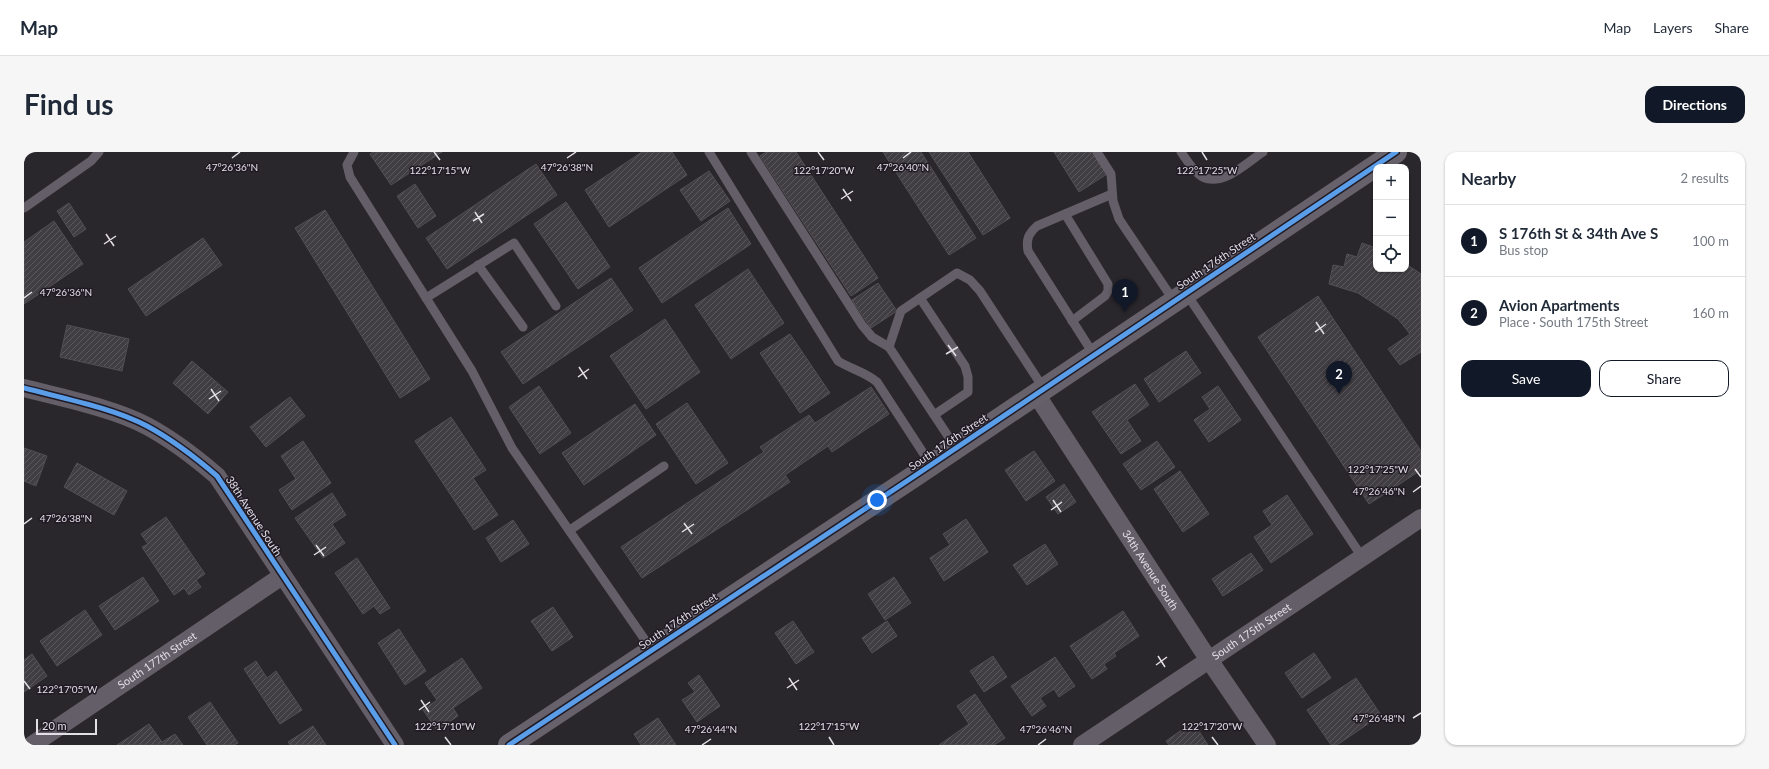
<!DOCTYPE html>
<meta charset="utf-8">
<style>
body{margin:0;font-family:Lato,sans-serif;background:#f6f6f7;color:#1f2937}
.controls{position:absolute;right:12px;top:12px;display:grid;overflow:hidden;border-radius:8px;box-shadow:0 1px 3px #0004}
.controls button{width:36px;height:36px;display:grid;place-items:center;padding:0;border:0;border-bottom:1px solid #e0e1e3;background:#fff;color:#1f2937;font:20px sans-serif}
.scale{position:absolute;left:12px;bottom:10px;width:61px;box-sizing:border-box;padding-left:4px;border:2px solid #e3dfe6;border-top:0;font-size:11px;line-height:14px;white-space:nowrap;color:#e3dfe6;-webkit-text-stroke:3px #201a25;paint-order:stroke}
.you{position:absolute;left:853px;top:348px;width:14px;height:14px;margin:-10px;border:3px solid #fff;border-radius:50%;background:#1a73e8;box-shadow:0 0 0 6px #1a73e833}
.badge{display:grid;place-items:center;width:26px;height:26px;border-radius:50%;background:#111827;color:#fff;font-size:13px;font-weight:700}
.pin{position:absolute;translate:-50% -33px;filter:drop-shadow(0 1px 2px #0008)}
.pin::after{content:'';position:absolute;top:21px;width:14px;height:12px;background:inherit;clip-path:polygon(0 0,100% 0,50% 100%)}
.list{margin:0;padding:0;list-style:none}
h2{display:flex;justify-content:space-between;align-items:center;height:52px;margin:0;padding:0 16px;font-size:17px}
h2 small{font-size:13px;font-weight:400;color:#747a83}
.list li{display:grid;grid-template-columns:26px 1fr auto;gap:12px;align-items:center;box-sizing:border-box;height:72px;padding:0 16px;border-top:1px solid #e0e1e3}
.list b{display:block;font-size:15px;white-space:nowrap}
.list p{margin:0;font-size:13px;white-space:nowrap;color:#747a83}
.list em{font-size:13px;font-style:normal;color:#747a83}
.actions{display:flex;gap:8px;padding:12px 16px}
.actions a{flex:1;padding:9px 0;border:1px solid #111827;border-radius:12px;text-align:center;font-size:14px;color:#111827}
.actions .main{background:#111827;color:#fff}
.icon{flex:none;width:22px;height:22px;fill:none;stroke:currentColor;stroke-width:2;stroke-linecap:round;stroke-linejoin:round}
.map{position:relative;flex:none;width:1397px;height:593px;overflow:hidden;border-radius:12px}
header{display:flex;align-items:center;gap:24px;box-sizing:border-box;height:56px;padding:0 20px;background:#fff;border-bottom:1px solid #e0e1e3}
header strong{font-size:19px}
nav{display:flex;gap:22px;margin-inline-start:auto;font-size:14px}
.intro{display:flex;align-items:center;justify-content:space-between;box-sizing:border-box;height:96px;padding:0 24px}
h1{margin:0;font-size:28px}
.button{padding:10px 18px;border-radius:12px;background:#111827;color:#fff;font-size:14px;font-weight:700}
main{display:flex;gap:24px;padding:0 24px}
aside{flex:1;background:#fff;border-radius:12px;box-shadow:0 1px 3px #0004}
.map>svg:first-child{display:block}
.building{fill:url(#building-hatch);stroke:#524f54}
.lines{fill:none;stroke-linecap:round;stroke-linejoin:round}
.lane{stroke:#635e67;stroke-width:9}
.street{stroke:#635e67;stroke-width:18}
.secondary{stroke:#66616a;stroke-width:22}
.cycleway-casing{stroke:#201a25;stroke-width:8}
.cycleway{stroke:#5a9eea;stroke-width:5}
.ticks{fill:none;stroke:#e3dfe6;stroke-width:1.5}
.labels{text-anchor:middle;stroke-width:3;stroke-linejoin:round;paint-order:stroke}
.street-label{font-size:11px;fill:#e3dfe6;stroke:#201a25}
.ticks-label{font-size:10px;text-anchor:middle;fill:#e3dfe6;stroke:#201a25;stroke-width:3;stroke-linejoin:round;paint-order:stroke}
</style>
<header>
<strong>Map</strong>
<nav><a>Map</a><a>Layers</a><a>Share</a></nav>
</header>
<div class="intro"><h1>Find us</h1><a class="button">Directions</a></div>
<main>
<div class="map">
<svg width="1397" height="593" viewBox="0 0 1397 593">
<defs>
<pattern id="building-hatch" width="6" height="6" patternUnits="userSpaceOnUse"><rect width="6" height="6" fill="#403e42"/><path d="M-1 1l2-2M0 6l6-6M5 7l2-2" fill="none" stroke="#5b595d"/></pattern>
</defs>
<rect width="100%" height="100%" fill="#2a272c"/>
<!-- building -->
<g class="building">
<polygon points="349,0 418,0 367,33 346,2"/>
<polygon points="618,0 648,0 663,23 585,75 561,38"/>
<polygon points="742,0 772,0 854,126 827,144 736,4"/>
<polygon points="859,0 897,0 952,86 925,103"/>
<polygon points="905,0 944,0 986,66 959,83"/>
<polygon points="1030,0 1069,0 1083,22 1055,40"/>
<polygon points="512,12 533,43 423,117 402,86"/>
<polygon points="685,19 706,49 677,69 656,38"/>
<polygon points="391,32 412,64 394,76 373,44"/>
<polygon points="542,50 586,115 554,137 510,72"/>
<polygon points="45,51 62,77 50,85 33,59"/>
<polygon points="704,56 727,92 638,151 615,116"/>
<polygon points="301,58 406,227 376,246 271,76"/>
<polygon points="30,69 59,112 0,152 0,90"/>
<polygon points="179,86 198,113 122,164 104,137"/>
<polygon points="1338,91 1352,96 1352,117 1382,117 1382,112 1397,122 1397,200 1376,213 1364,197 1386,182 1374,167 1334,141 1305,132 1309,113 1320,115 1323,102 1333,105"/>
<polygon points="724,117 760,171 707,207 671,153"/>
<polygon points="587,126 609,158 499,232 477,200"/>
<polygon points="854,131 873,159 847,176 828,148"/>
<polygon points="1294,144 1397,299 1397,318 1345,352 1234,185"/>
<polygon points="641,167 676,220 622,257 586,204"/>
<polygon points="43,173 105,187 98,219 36,205"/>
<polygon points="766,182 806,241 776,261 736,201"/>
<polygon points="1162,199 1177,221 1135,250 1120,227"/>
<polygon points="168,209 204,240 184,262 149,231"/>
<polygon points="1111,232 1125,253 1103,268 1117,289 1097,302 1068,260"/>
<polygon points="515,234 547,281 516,302 485,255"/>
<polygon points="1194,234 1217,268 1185,290 1170,268 1186,257 1178,245"/>
<polygon points="847,235 865,262 808,300 804,294 761,323 766,330 618,426 597,395 740,300 736,295 785,263 791,271"/>
<polygon points="266,245 281,264 242,295 226,275"/>
<polygon points="663,251 704,311 672,332 632,272"/>
<polygon points="611,252 632,283 560,333 538,301"/>
<polygon points="427,265 462,318 449,326 474,363 450,378 391,289"/>
<polygon points="279,289 307,331 268,358 255,338 272,327 257,304"/>
<polygon points="1133,289 1151,315 1117,338 1099,312"/>
<polygon points="0,296 23,304 12,334 0,329"/>
<polygon points="1010,299 1031,329 1002,349 981,318"/>
<polygon points="53,311 103,339 90,363 40,335"/>
<polygon points="1156,319 1185,362 1159,380 1130,337"/>
<polygon points="1040,332 1052,350 1034,362 1022,345"/>
<polygon points="308,341 322,363 308,372 321,391 299,406 271,366"/>
<polygon points="1263,343 1289,382 1247,411 1230,385 1248,373 1239,359"/>
<polygon points="142,365 181,422 172,428 177,435 165,443 160,436 150,443 118,395 124,392 117,382"/>
<polygon points="942,367 964,400 920,429 906,406 926,393 919,382"/>
<polygon points="489,368 505,392 477,410 462,386"/>
<polygon points="1021,392 1034,412 1003,433 989,413"/>
<polygon points="1227,401 1239,418 1199,444 1188,427"/>
<polygon points="333,406 366,456 356,462 350,454 339,462 311,421"/>
<polygon points="119,425 135,449 91,478 75,454"/>
<polygon points="870,425 887,451 861,468 844,442"/>
<polygon points="529,455 549,485 528,499 507,469"/>
<polygon points="61,458 78,483 33,514 16,489"/>
<polygon points="1099,459 1115,484 1090,501 1092,504 1080,512 1083,517 1068,527 1046,494"/>
<polygon points="769,469 790,500 772,512 751,481"/>
<polygon points="863,469 873,484 848,501 838,486"/>
<polygon points="375,477 402,519 381,533 354,491"/>
<polygon points="1290,501 1307,526 1278,546 1261,521"/>
<polygon points="8,502 23,524 0,540 0,508"/>
<polygon points="969,504 983,525 960,540 946,519"/>
<polygon points="1031,505 1051,534 1035,545 1030,537 1016,546 1022,554 1008,564 987,534"/>
<polygon points="438,506 458,536 429,556 434,564 413,578 399,558 413,548 401,531"/>
<polygon points="232,509 243,526 252,519 278,558 256,572 220,517"/>
<polygon points="675,523 696,554 673,570 658,548 671,540 664,531"/>
<polygon points="1332,526 1357,563 1313,593 1307,593 1283,558"/>
<polygon points="951,542 981,586 970,593 915,593 945,572 933,554"/>
<polygon points="186,550 214,591 210,593 183,593 164,565"/>
<polygon points="634,566 652,593 617,593 610,582"/>
<polygon points="1169,570 1184,593 1145,593 1142,589"/>
<polygon points="125,572 138,590 151,582 159,593 93,593"/>
<polygon points="289,574 302,593 266,593 264,590"/>
</g>
<g class="lines">
<!-- lane -->
<g class="lane">
<polyline points="330,0 323,13 326,25 448,219 488,296 628,498"/>
<path d="M685 0 814 209C827 217 841 220 853 230L907 313"/>
<polyline points="727,0 838,173 848,185 865,195 932,296"/>
<polyline points="1073,0 1087,22 1089,49 1095,67 1150,149"/>
<path d="M1157 0C1162 7 1169 19 1177 24 1198 36 1221 12 1239 0"/>
<polyline points="0,56 67,9 75,0"/>
<polyline points="1041,62 1084,132 1084,139 1081,144 1048,169"/>
<polyline points="454,113 499,175"/>
<polyline points="1162,141 1338,405"/>
<polyline points="402,146 490,91 532,154"/>
<polyline points="896,146 941,214 944,225 944,240 910,263"/>
<polyline points="865,195 877,159 933,121 946,128 956,139 1020,237"/>
<path d="M1070 203 1004 99C1002 88 1004 82 1013 74L1088 42"/>
<polyline points="546,378 640,314"/>
</g>
<!-- street -->
<g class="street">
<path d="M0 236C38 246 89 256 123 274 149 288 171 305 193 324L371 593"/>
<path id="s1" d="M1012 242 1177 496 1243 593"/>
<path id="s2" d="M8 593 258 424"/>
<path id="s3" d="M1058 593 1397 366"/>
</g>
<!-- secondary -->
<polyline class="secondary" points="485,593 892,323 1372,0"/>
<defs>
<g id="cycleway">
<path d="M0 236C38 246 89 256 123 274 149 288 171 305 193 324L371 593"/>
<polyline points="485,593 892,323 1372,0"/>
</g>
</defs>
<!-- cycleway casing -->
<use href="#cycleway" class="cycleway-casing"/>
<!-- cycleway -->
<use href="#cycleway" class="cycleway"/>
</g>
<!-- ticks -->
<path class="ticks" d="M410 0 416 8M794 0 800 8M1178 0 1183 8M208 6 216 0M543 6 552 0M879 6 887 0M819 37 827 49M817 47 829 39M451 60 458 71M449 69 460 62M82 82 90 94M80 92 92 84M0 146 8 140M1292 170 1300 182M1291 180 1302 172M924 193 932 204M922 202 934 195M555 215 563 227M554 225 565 217M187 237 195 249M185 247 197 239M1391 317 1397 325M1389 340 1397 334M1029 348 1037 360M1027 358 1038 350M660 371 668 382M0 372 8 366M658 380 670 372M292 393 300 404M290 403 302 395M1134 504 1141 515M1132 513 1143 505M765 526 773 538M0 529 6 537M763 536 775 528M397 548 405 560M395 558 406 550M1389 566 1397 561M421 585 427 593M805 585 810 593M1188 585 1194 593M678 593 687 587M1014 593 1022 587"/>
<g class="labels">
<!-- street labels -->
<g class="street-label">
<text transform="translate(1192 109) rotate(-34)" y="4">South 176th Street</text>
<text transform="translate(924 290) rotate(-34)" y="4">South 176th Street</text>
<text transform="translate(230 364) rotate(57)" y="4">38th Avenue South</text>
<text dy="4" stroke="none"><textPath href="#s1" startOffset="210">34th Avenue South</textPath></text>
<text transform="translate(654 469) rotate(-34)" y="4">South 176th Street</text>
<text dy="4" stroke="none"><textPath href="#s3" startOffset="204">South 175th Street</textPath></text>
<text dy="4" stroke="none"><textPath href="#s2" startOffset="151">South 177th Street</textPath></text>
</g>
</g>
<g class="ticks-label">
<text x="208" y="19">47°26'36"N</text>
<text x="543" y="19">47°26'38"N</text>
<text x="879" y="19">47°26'40"N</text>
<text x="416" y="22">122°17'15"W</text>
<text x="800" y="22">122°17'20"W</text>
<text x="1183" y="22">122°17'25"W</text>
<text x="42" y="144">47°26'36"N</text>
<text x="1354" y="321">122°17'25"W</text>
<text x="1355" y="343">47°26'46"N</text>
<text x="42" y="370">47°26'38"N</text>
<text x="43" y="541">122°17'05"W</text>
<text x="1355" y="570">47°26'48"N</text>
<text x="421" y="578">122°17'10"W</text>
<text x="805" y="578">122°17'15"W</text>
<text x="1188" y="578">122°17'20"W</text>
<text x="687" y="581">47°26'44"N</text>
<text x="1022" y="581">47°26'46"N</text>
</g>
</svg>
<div class="controls">
<button>+</button>
<button>−</button>
<button><svg class="icon" aria-label="locate" viewBox="0 0 24 24"><circle cx="12" cy="12" r="6"/><path d="M12 2v4M12 18v4M2 12h4M18 12h4"/></svg></button>
</div>
<div class="scale">20 m</div>
<div class="you"></div>
<div class="pin badge" style="left:1101px;top:160px">1</div>
<div class="pin badge" style="left:1315px;top:242px">2</div>
</div>
<aside>
<h2>Nearby<small>2 results</small></h2>
<ul class="list">
<li><span class="badge">1</span><div><b>S 176th St &amp; 34th Ave S</b><p>Bus stop</p></div><em>100 m</em></li>
<li><span class="badge">2</span><div><b>Avion Apartments</b><p>Place · South 175th Street</p></div><em>160 m</em></li>
</ul>
<div class="actions"><a class="main">Save</a><a>Share</a></div>
</aside>
</main>
